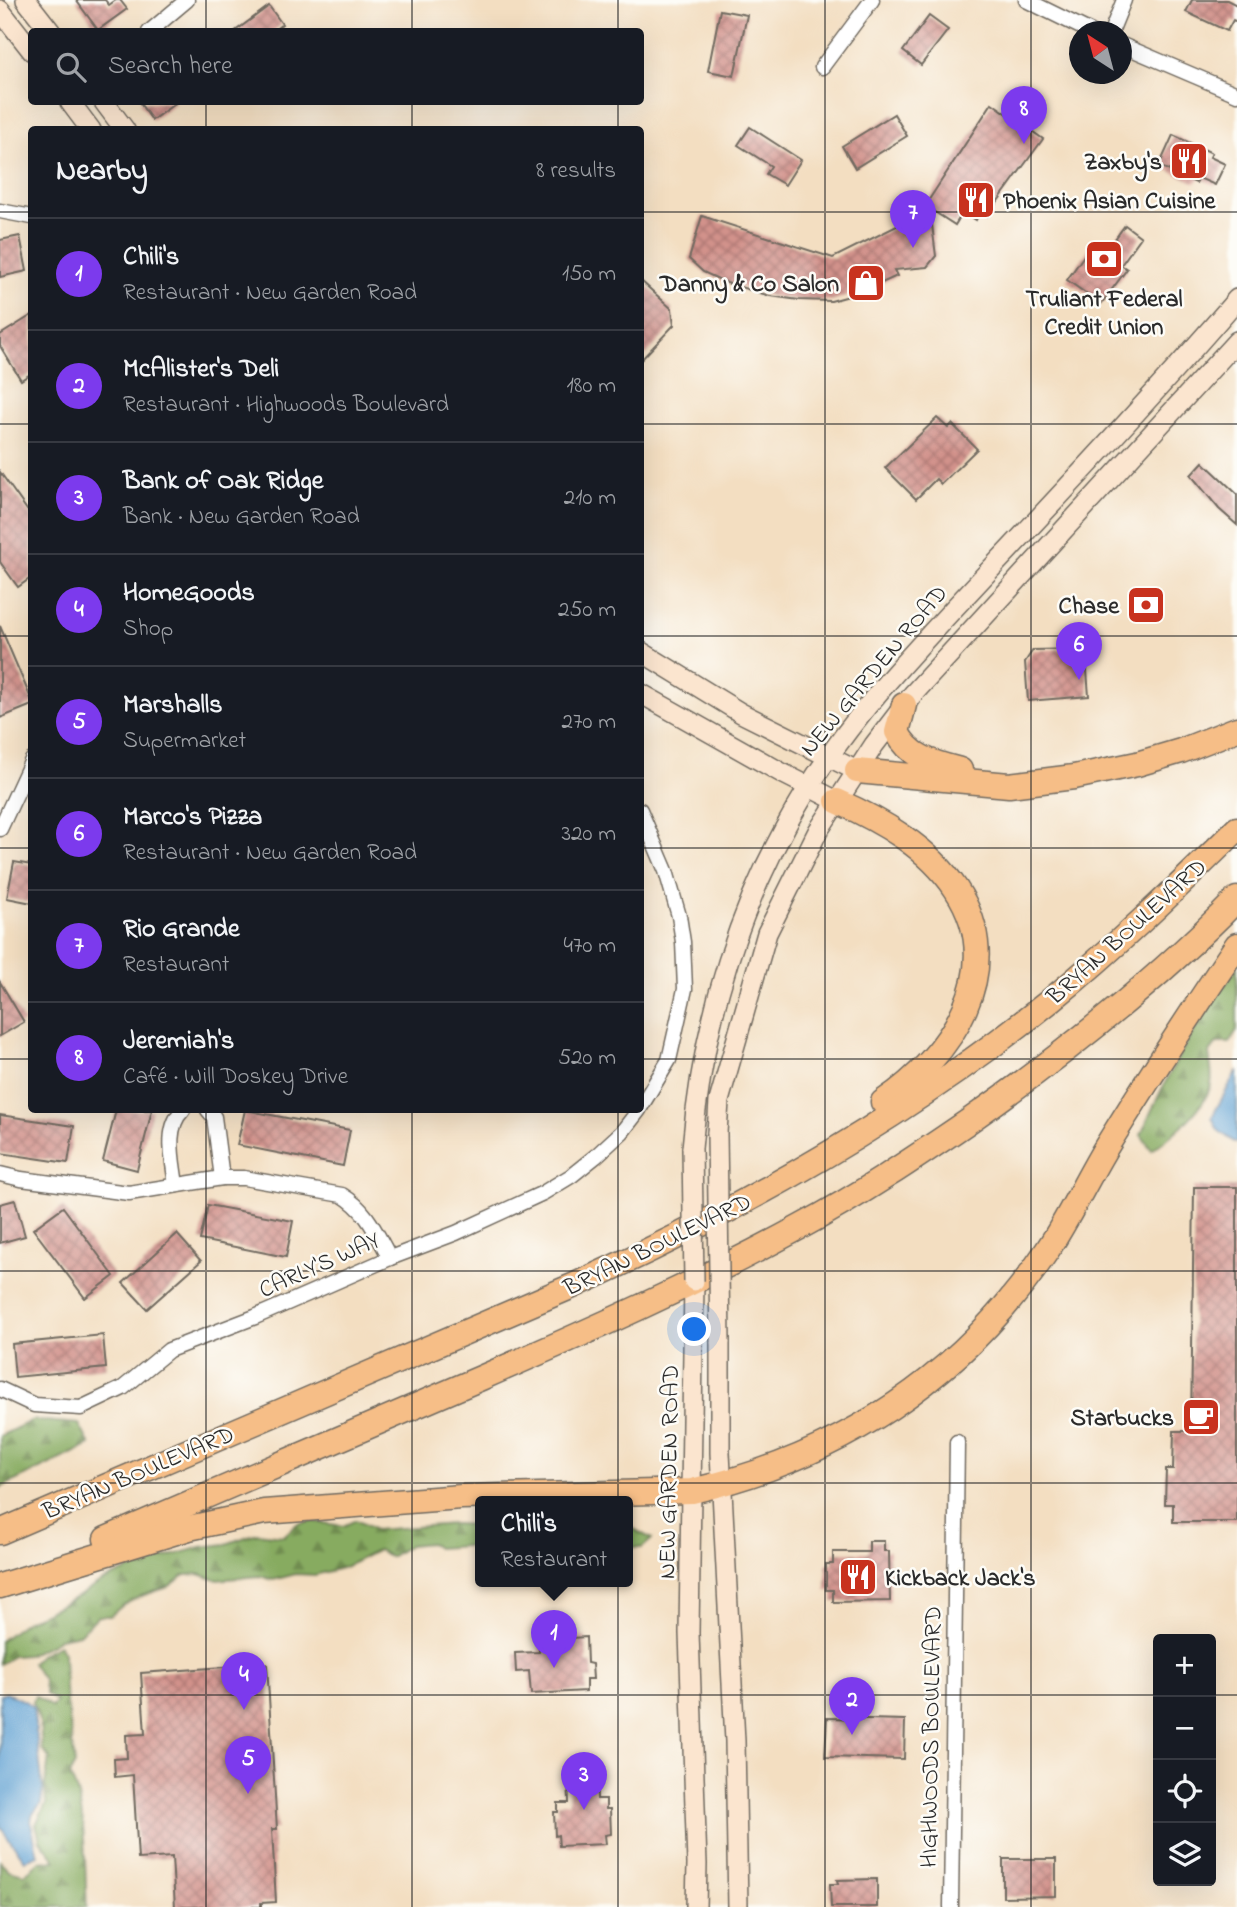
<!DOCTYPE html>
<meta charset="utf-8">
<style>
body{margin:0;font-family:"Indie Flower",sans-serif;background:#20242c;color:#f1f3f6}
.controls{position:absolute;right:21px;bottom:21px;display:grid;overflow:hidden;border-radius:7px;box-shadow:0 7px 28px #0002}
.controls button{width:63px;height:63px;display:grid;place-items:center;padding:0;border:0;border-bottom:2px solid #363941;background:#171b24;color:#f1f3f6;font:35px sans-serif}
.compass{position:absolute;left:1069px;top:21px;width:63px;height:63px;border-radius:50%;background:#171b24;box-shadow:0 7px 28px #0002;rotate:324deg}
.you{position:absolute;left:695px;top:1330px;width:24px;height:24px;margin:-18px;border:5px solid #fff;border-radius:50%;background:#1a73e8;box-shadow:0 0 0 10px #1a73e833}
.badge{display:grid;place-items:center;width:46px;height:46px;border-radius:50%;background:#7c3aed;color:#fff;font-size:23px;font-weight:700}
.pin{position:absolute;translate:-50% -58px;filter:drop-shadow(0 2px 4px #0008)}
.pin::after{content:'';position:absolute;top:37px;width:24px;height:21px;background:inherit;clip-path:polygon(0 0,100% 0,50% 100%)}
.popup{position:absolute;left:475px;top:1496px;width:158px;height:91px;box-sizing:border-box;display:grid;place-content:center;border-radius:7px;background:#171b24;filter:drop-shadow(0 2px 5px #0005);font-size:23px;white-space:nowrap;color:#9ea1a6}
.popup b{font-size:26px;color:#f1f3f6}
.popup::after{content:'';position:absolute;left:50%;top:100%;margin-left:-14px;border:14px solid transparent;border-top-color:#171b24}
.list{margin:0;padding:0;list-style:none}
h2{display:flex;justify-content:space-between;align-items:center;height:91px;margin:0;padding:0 28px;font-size:30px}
h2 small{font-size:23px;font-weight:400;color:#9ea1a6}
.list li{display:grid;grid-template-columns:46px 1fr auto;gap:21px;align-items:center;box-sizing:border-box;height:112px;padding:0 28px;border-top:2px solid #363941}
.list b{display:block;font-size:26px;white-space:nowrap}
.list p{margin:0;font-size:23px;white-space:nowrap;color:#9ea1a6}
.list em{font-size:23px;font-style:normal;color:#9ea1a6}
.icon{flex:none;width:38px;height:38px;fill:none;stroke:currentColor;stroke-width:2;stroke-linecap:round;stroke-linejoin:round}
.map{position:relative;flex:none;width:1237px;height:1907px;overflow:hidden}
.search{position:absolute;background:#171b24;box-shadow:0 7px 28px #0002;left:28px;top:28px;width:616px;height:77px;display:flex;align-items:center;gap:18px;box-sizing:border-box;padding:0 24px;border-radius:7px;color:#9ea1a6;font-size:26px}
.panel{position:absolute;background:#171b24;box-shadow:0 7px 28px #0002;left:28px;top:126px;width:616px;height:987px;border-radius:7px}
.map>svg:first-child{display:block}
.forest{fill:url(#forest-firs);stroke:#596b46;stroke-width:2}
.water{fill:#60a1d3;stroke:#46667f;stroke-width:2}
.building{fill:url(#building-cross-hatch)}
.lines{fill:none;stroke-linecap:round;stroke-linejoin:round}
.street-casing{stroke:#716a60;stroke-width:17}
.secondary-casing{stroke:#716a60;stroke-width:22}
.highway-casing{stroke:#716a60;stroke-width:27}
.street{stroke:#fff;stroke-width:14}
.secondary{stroke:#fbe5cf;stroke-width:19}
.highway{stroke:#f6be87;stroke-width:24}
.secondary-bridge-casing{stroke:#716a60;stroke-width:22;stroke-linecap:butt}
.secondary-bridge{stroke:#fbe5cf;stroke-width:19}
.grid{fill:none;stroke:#2b2b2b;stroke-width:2;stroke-opacity:0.55}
.labels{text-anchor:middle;stroke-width:5;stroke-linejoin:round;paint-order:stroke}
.poi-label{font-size:24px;font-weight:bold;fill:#2b2b2b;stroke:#fdfcf7;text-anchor:end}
.street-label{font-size:24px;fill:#2b2b2b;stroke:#fdfcf7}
</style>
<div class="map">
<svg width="1237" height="1907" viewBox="0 0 1237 1907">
<defs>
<pattern id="forest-firs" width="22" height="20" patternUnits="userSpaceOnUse" patternTransform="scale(1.75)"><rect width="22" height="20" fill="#87ab60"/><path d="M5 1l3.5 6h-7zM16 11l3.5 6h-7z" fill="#6f8b4f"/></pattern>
<pattern id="building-cross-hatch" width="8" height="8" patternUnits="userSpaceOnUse" patternTransform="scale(1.75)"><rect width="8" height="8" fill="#d2928b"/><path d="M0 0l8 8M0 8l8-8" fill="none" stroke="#ab7772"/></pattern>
</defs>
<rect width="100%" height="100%" fill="#fdfcf7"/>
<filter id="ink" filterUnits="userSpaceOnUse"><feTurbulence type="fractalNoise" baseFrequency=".0143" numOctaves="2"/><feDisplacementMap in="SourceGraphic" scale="14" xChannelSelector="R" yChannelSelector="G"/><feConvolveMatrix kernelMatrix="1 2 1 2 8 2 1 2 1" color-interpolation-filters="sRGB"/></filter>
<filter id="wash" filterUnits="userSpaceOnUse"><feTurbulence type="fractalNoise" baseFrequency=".00686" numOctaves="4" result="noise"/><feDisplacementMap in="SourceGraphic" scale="28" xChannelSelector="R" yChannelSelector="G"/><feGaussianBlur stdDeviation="1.57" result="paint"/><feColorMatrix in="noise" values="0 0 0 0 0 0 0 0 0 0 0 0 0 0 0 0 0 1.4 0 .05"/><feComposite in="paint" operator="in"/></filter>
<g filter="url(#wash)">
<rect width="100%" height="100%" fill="#f3dec1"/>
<!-- forest -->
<g class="forest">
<path d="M1237 967V1030L1229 1043H1217L1209 1054C1210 1063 1214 1079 1210 1088 1201 1113 1173 1135 1152 1150L1141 1135C1168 1070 1196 1024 1237 967Z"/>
<polygon points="33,1420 79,1424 90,1445 0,1488 0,1436"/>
<polygon points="356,1520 375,1530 454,1524 480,1525 480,1545 437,1548 430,1543 409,1545 390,1557 378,1550 345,1567 315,1575 296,1574 273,1580 260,1576 216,1580 199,1574 185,1575 168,1587 141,1596 123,1605 110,1616 98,1616 79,1634 59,1638 52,1644 27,1655 13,1656 0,1664 0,1641 25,1622 79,1596 101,1582 135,1567 201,1547 226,1544 257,1533 284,1536 297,1524 311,1521 343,1526"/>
<polygon points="628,1526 652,1539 642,1548 628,1547"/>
<path d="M59 1645 64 1653 65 1689 75 1764 69 1775C88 1802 84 1872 87 1907H0V1861L9 1870 24 1874 39 1862 56 1860 40 1840 36 1824 46 1804 45 1786 49 1758 42 1749 40 1723 33 1702 35 1696 52 1707 56 1701 46 1694 43 1680 32 1663 42 1653Z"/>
</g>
<!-- water -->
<g class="water">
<polygon points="1237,1071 1237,1142 1234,1142 1218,1130 1212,1117"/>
<polygon points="6,1693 25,1701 33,1707 43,1789 41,1803 32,1815 31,1823 38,1855 25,1860 0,1827 0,1695"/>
</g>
<g id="blocks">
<!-- building -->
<g class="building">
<polygon points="76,0 105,0 109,5 116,0 120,0 127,9 98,30"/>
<polygon points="1192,0 1227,0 1237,5 1237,22 1233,20 1227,31 1186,12"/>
<polygon points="269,6 282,24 272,32 234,32"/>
<polygon points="720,10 747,15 734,76 708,71"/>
<polygon points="929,16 948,30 921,65 903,51"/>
<polygon points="139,102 177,102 152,120"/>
<polygon points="992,103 1043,139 987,216 980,211 976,220 963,212 955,225 930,209 936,256 927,267 894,270 897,276 860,293 831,301 799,300 770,296 727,283 703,272 689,259 702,216 833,258 919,215"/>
<polygon points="894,114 907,136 855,168 842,146"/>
<polygon points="750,127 801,160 785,185 766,174 771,166 738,145"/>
<polygon points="1173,135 1212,153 1210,157 1225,164 1215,185 1199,178 1196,183 1159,166"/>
<polygon points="1125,225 1141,237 1121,265 1127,269 1101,304 1067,280 1092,244 1105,253"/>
<polygon points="20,236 27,271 0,277 0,240"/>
<polygon points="640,280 672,309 674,325 640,361"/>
<polygon points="32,315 32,373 21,380 0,346 0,335"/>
<polygon points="937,418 948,428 952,424 977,449 941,484 936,479 916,499 885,468"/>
<polygon points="1203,462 1237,494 1237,525 1219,509 1191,475"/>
<polygon points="0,472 32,517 32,577 18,587 0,562"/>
<polygon points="0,626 32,701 32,705 0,718"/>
<polygon points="1079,649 1086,658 1089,696 1028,701 1025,662 1033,650"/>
<polygon points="14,862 32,865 32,903 7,898"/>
<polygon points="0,982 24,1022 0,1036"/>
<polygon points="116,1110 152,1110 137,1170 103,1161"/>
<polygon points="245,1110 350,1130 343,1166 237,1145"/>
<polygon points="0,1115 74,1126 68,1163 0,1153"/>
<polygon points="1194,1187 1237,1187 1237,1522 1173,1522 1173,1504 1165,1504 1166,1469 1173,1469 1174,1431 1191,1431"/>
<polygon points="15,1200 25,1236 0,1243 0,1204"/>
<polygon points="208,1205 293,1221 286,1257 200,1240"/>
<polygon points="63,1207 114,1276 85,1298 33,1229"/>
<polygon points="177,1234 201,1261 147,1309 123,1283"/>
<polygon points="103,1335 106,1368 15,1377 12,1344"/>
<polygon points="869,1541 884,1541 884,1551 889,1551 890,1601 833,1602 833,1590 826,1590 826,1564 833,1564 833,1552 869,1552"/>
<polygon points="586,1637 587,1663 592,1664 593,1679 586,1679 586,1691 531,1694 529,1671 516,1672 515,1653 539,1652 539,1640"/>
<polygon points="267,1664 277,1829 272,1829 276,1902 261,1903 261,1907 175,1907 172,1857 138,1859 133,1775 115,1777 114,1759 127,1758 126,1735 145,1734 141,1673"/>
<polygon points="827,1718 905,1720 904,1759 825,1757"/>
<polygon points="596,1775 597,1799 606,1799 606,1809 610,1809 611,1834 605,1835 606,1844 559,1846 558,1835 555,1836 554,1812 558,1812 558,1803 569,1803 568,1776"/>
<polygon points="1003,1859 1056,1859 1056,1896 1003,1897"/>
<polygon points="877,1879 877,1907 831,1907 830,1884 838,1884 837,1880"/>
</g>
</g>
</g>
<g filter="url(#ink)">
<use href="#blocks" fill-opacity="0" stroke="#716a60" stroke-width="2"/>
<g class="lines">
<defs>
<g id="street">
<polyline points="1026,0 1091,32"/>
<polyline points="149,32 187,0"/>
<polyline points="1111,32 1124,0"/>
<polyline points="1122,45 1237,94"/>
<polyline points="822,67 872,0"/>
<polyline points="0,211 32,217"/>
<polyline points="640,810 666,871 679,916 683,942 685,989 669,1060 640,1108"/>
<polyline points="0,829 32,760"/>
<polyline points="208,1110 214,1117 222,1178"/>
<path d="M0 1174 21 1179 129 1193 222 1178H244L342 1195C367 1210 376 1233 390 1258"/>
<path d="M176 1185C173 1161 164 1128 183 1110"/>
<polyline points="0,1389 34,1405 81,1408 123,1388 169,1350 255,1317 390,1258 456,1233 543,1193 571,1176 596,1156 622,1132 639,1110"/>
<polyline points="951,1907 957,1442"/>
</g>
<g id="secondary">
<polyline points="26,0 51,32"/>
<polyline points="0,10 32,51"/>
<polyline points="70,102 91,130"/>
<polyline points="104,102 125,130"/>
<polyline points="640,651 741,713 857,771"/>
<polyline points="640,693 782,773 837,801"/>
<polyline points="717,1133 719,1101 767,933 818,831 874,745 913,694 1237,341"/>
<path d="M692 1148C703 1018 739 900 808 788 857 709 924 641 987 573 1072 483 1156 393 1237 299"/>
<polyline points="694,1281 689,1633 697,1864 696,1907"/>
<polyline points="720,1342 720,1453 735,1741 738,1907"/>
</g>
<g id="highway">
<path d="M904 705 897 732C910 758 933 763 960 770"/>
<polyline points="857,771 1009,785 1074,777 1137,764 1181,751 1237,729"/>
<path d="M837 801C882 821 928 847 956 889 1009 969 951 1057 883 1102"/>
<path d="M0 1532 575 1285C743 1209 906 1117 1050 1001 1116 947 1177 888 1237 829"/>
<path d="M106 1539C231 1485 356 1432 481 1378 589 1331 698 1283 802 1226 860 1195 915 1158 969 1121 1063 1055 1156 982 1237 899"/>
<path d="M0 1586 189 1528 264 1512 461 1497 692 1491C838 1457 959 1380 1044 1255 1067 1222 1084 1184 1105 1149 1147 1080 1192 1012 1237 945"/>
</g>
</defs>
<!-- street casing -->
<use href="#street" class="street-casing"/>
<!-- secondary casing -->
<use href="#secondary" class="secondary-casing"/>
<!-- highway casing -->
<use href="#highway" class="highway-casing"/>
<!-- street -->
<use href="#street" class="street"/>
<!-- secondary -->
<use href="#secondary" class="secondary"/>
<!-- highway -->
<use href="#highway" class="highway"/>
<defs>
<g id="secondary-bridge">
<polyline points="717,1133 720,1342"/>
<polyline points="692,1148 694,1281"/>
</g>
</defs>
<!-- secondary-bridge casing -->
<use href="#secondary-bridge" class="secondary-bridge-casing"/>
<!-- secondary-bridge -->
<use href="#secondary-bridge" class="secondary-bridge"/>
</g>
</g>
<!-- grid -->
<path class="grid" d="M206 0V32M412 0V32M618 0V32M825 0V1907M1031 0V1907M206 102V130M412 102V130M618 102V130M0 212H32M640 212H1237M0 424H32M640 424H1237M0 636H32M640 636H1237M0 848H32M640 848H1237M0 1059H32M640 1059H1237M206 1110V1907M412 1110V1907M618 1110V1907M0 1271H1237M0 1483H1237M0 1695H1158M1211 1695H1237"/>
<!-- icons -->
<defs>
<symbol id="restaurant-square" viewBox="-11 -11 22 22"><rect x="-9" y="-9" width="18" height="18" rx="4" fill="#c8321e" stroke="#fdfcf7"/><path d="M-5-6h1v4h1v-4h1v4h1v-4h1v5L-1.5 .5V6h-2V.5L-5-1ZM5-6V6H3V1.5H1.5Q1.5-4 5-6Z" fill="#fff"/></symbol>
<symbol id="bank-square" viewBox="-11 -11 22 22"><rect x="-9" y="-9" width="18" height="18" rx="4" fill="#c8321e" stroke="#fdfcf7"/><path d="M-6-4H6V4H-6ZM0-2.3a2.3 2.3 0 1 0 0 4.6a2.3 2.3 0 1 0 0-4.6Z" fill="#fff"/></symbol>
<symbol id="shop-square" viewBox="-11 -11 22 22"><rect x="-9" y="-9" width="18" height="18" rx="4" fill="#c8321e" stroke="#fdfcf7"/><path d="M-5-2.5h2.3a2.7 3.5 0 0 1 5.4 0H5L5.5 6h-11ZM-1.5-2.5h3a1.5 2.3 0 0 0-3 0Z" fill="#fff"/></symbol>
<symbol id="cafe-square" viewBox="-11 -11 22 22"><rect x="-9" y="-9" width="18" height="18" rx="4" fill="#c8321e" stroke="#fdfcf7"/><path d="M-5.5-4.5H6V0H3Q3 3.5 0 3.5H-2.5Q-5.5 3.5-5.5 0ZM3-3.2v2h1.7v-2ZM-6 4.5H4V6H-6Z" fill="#fff"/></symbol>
</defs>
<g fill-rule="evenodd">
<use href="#restaurant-square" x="1167" y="139" width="44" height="44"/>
<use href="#restaurant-square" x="954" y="178" width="44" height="44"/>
<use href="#bank-square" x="1082" y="237" width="44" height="44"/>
<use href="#shop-square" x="844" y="261" width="44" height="44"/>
<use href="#bank-square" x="1124" y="583" width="44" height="44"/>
<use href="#cafe-square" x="1179" y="1395" width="44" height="44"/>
<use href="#restaurant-square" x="836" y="1555" width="44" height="44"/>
</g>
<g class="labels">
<!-- poi labels -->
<g class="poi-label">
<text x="1162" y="169">Zaxby's</text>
<text x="1003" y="208" text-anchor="start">Phoenix Asian Cuisine</text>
<text x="839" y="291">Danny &amp; Co Salon</text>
<text x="1104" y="306" text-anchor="middle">Truliant Federal<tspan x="1104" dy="28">Credit Union</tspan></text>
<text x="1119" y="613">Chase</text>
<text x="1174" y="1425">Starbucks</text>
<text x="885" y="1585" text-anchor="start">Kickback Jack's</text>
</g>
<!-- street labels -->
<g class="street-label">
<text transform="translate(873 670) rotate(-50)" y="8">NEW GARDEN ROAD</text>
<text transform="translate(1126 931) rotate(-42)" y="8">BRYAN BOULEVARD</text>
<text transform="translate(657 1244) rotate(-26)" y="8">BRYAN BOULEVARD</text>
<text transform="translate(319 1264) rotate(-24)" y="8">CARLY'S WAY</text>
<text transform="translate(138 1472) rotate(-23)" y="8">BRYAN BOULEVARD</text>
<text transform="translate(668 1472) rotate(-89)" y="8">NEW GARDEN ROAD</text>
<text transform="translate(930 1737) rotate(-89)" y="8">HIGHWOODS BOULEVARD</text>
</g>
</g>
</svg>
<div class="controls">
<button>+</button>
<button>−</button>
<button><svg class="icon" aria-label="locate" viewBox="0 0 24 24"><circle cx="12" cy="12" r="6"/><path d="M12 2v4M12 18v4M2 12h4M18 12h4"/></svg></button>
<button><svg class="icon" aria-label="layers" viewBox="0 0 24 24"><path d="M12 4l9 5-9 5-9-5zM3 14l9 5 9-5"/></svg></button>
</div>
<svg class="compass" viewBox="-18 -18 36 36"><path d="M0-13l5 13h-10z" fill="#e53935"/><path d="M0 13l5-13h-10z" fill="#9ea1a6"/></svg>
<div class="you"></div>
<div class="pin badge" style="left:554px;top:1668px">1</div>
<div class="popup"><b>Chili's</b>Restaurant</div>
<div class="pin badge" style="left:852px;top:1735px">2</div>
<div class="pin badge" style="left:584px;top:1810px">3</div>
<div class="pin badge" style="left:244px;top:1710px">4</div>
<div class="pin badge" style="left:248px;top:1794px">5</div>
<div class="pin badge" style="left:1079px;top:680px">6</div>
<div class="pin badge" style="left:913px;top:248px">7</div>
<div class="pin badge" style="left:1024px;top:144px">8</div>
<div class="search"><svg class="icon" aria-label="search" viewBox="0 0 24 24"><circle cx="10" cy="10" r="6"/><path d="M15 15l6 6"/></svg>Search here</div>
<section class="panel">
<h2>Nearby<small>8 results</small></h2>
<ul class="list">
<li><span class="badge">1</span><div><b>Chili's</b><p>Restaurant · New Garden Road</p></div><em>150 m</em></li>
<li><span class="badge">2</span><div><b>McAlister's Deli</b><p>Restaurant · Highwoods Boulevard</p></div><em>180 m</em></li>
<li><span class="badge">3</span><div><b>Bank of Oak Ridge</b><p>Bank · New Garden Road</p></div><em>210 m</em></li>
<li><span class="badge">4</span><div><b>HomeGoods</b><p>Shop</p></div><em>250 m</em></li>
<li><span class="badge">5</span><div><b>Marshalls</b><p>Supermarket</p></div><em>270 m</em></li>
<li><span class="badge">6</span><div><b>Marco's Pizza</b><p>Restaurant · New Garden Road</p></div><em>320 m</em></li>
<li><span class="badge">7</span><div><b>Rio Grande</b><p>Restaurant</p></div><em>470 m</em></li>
<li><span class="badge">8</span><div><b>Jeremiah's</b><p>Café · Will Doskey Drive</p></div><em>520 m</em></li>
</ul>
</section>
</div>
